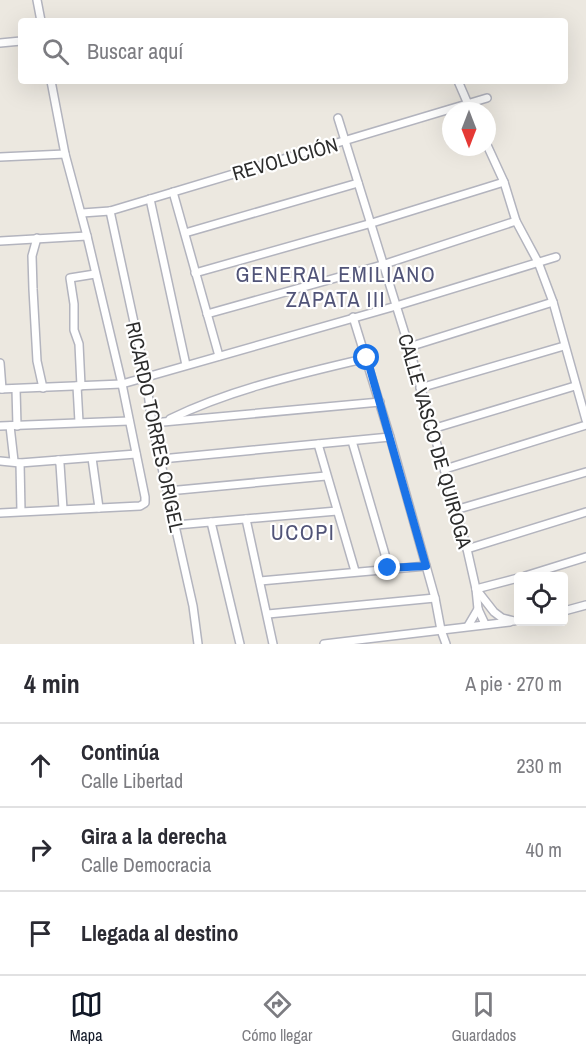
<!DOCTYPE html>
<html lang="es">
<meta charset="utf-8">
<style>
body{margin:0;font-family:"Archivo Narrow",sans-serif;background:#f7f7f7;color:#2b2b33}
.controls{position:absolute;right:18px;bottom:18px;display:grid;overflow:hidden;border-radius:6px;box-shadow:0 6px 24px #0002}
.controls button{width:54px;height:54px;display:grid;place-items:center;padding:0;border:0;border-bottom:2px solid #e1e1e2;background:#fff;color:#2b2b33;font:30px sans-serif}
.compass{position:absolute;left:442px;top:102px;width:54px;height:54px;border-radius:50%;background:#fff;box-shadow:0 6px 24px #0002;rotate:180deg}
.stop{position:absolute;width:18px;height:18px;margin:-14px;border:4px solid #1a73e8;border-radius:50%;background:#fff}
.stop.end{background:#1a73e8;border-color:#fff;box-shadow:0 2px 6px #0008}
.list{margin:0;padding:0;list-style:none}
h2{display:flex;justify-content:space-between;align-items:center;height:78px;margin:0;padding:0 24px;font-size:26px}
h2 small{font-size:20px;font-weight:400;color:#7c7c81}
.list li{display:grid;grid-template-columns:39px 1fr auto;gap:18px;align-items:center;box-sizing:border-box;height:84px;padding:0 24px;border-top:2px solid #e1e1e2}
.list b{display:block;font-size:22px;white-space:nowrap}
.list p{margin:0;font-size:20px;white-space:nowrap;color:#7c7c81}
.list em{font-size:20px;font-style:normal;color:#7c7c81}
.icon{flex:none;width:33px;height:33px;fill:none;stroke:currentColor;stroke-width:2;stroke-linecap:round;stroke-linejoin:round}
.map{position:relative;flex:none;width:586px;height:644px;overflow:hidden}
.search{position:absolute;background:#fff;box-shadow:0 6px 24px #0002;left:18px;right:18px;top:18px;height:66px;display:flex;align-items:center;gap:15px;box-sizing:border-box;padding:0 21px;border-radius:6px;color:#7c7c81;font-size:22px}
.sheet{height:330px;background:#fff}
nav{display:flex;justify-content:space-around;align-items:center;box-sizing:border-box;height:84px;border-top:2px solid #e1e1e2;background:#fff;font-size:16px;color:#7c7c81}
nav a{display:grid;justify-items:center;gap:3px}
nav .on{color:#111827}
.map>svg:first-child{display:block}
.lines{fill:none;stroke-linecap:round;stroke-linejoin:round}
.minor-casing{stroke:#b3b4be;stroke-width:10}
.minor{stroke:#fff;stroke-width:7}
.route{stroke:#1a73e8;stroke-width:8}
.labels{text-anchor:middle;stroke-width:4.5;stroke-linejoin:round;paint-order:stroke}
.street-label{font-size:20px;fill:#2c2c2c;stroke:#fff}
.quarter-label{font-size:22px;letter-spacing:1.5px;fill:#515478;stroke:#fff}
</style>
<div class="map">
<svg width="586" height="644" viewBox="0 0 586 644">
<rect width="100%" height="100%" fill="#ece8e0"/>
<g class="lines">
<defs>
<g id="minor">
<polyline points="37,0 41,21"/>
<polyline points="0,43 21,41"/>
<polyline points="458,81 471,111"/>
<polyline points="338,118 409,347 467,549 476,589 494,612 502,618 514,621"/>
<polyline points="487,145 504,182 516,221 538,262 553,302 586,420"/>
<polyline points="0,157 65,154"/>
<polyline points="173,192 219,356"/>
<polyline points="150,199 186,365"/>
<polyline points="110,211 146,378 152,423 193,606 198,644"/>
<polyline points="82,213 110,211 150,199 487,98"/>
<polyline points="185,233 358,183"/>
<polyline points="37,238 32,256 33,289 37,361 43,388"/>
<polyline points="0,241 87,236"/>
<polyline points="195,273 372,223 504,182"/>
<polyline points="207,314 382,265 516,221"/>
<polyline points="353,317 390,437 435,598 441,630 446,644"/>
<polyline points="409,347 553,302"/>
<polyline points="0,363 2,389"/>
<polyline points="77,386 79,422"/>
<polyline points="81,386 79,344 74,330 74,304 70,278 95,274"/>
<polyline points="420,388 564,346"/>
<polyline points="0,389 122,384 396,306 556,257"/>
<polyline points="16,389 17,426"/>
<path d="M170 419C231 389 300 374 367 358"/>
<polyline points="152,423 380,402"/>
<polyline points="0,426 129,421"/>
<polyline points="10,426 14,461"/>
<polyline points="432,429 575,386"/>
<polyline points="352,441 389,568"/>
<polyline points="318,444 355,571"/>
<polyline points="92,458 99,508"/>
<polyline points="161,459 390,437"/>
<polyline points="58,460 60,464 63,509"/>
<polyline points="0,461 20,463 136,454"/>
<polyline points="20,463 21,511"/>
<polyline points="445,469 586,425"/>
<polyline points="168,491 326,476"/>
<polyline points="455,510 586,472"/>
<polyline points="0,513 140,506 145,503 145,497 122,384 87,236 65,154 51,81"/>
<polyline points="246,519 273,644"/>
<polyline points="211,522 240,644"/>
<polyline points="176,525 337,511"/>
<polyline points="467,549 586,512"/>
<polyline points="525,576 586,557"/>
<polyline points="260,581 426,566"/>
<polyline points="476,589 518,578"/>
<polyline points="476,589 478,609 485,624"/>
<polyline points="564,611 586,605"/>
<polyline points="268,614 435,598"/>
<polyline points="468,626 478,609"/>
<polyline points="324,644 510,622"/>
</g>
</defs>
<!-- minor casing -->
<use href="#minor" class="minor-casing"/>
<!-- minor -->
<use href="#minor" class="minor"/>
</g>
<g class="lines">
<!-- route -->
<polyline class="route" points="367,358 426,566 388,568"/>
</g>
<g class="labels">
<!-- street labels -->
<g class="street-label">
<text transform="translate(285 159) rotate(-16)" y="7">REVOLUCIÓN</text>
<text transform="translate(155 427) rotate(78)" y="7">RICARDO TORRES ORIGEL</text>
<text transform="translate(435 441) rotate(74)" y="7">CALLE VASCO DE QUIROGA</text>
</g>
<!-- quarter labels -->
<g class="quarter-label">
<text x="336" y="282">GENERAL EMILIANO<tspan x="336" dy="25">ZAPATA III</tspan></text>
<text x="303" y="540">UCOPI</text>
</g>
</g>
</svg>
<div class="controls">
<button><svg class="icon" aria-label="locate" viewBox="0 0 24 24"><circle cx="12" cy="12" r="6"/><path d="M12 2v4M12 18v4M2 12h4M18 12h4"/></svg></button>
</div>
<svg class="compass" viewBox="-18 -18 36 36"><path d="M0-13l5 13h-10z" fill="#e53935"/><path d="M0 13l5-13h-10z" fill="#7c7c81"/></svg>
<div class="stop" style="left:367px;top:358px"></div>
<div class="stop end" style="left:388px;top:568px"></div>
<div class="search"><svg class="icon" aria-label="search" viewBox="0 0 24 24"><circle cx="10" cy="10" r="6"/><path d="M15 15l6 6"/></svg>Buscar aquí</div>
</div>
<section class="sheet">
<h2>4 min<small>A pie · 270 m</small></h2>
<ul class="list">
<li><svg class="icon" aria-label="ahead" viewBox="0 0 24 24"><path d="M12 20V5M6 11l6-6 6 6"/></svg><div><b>Continúa</b><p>Calle Libertad</p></div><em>230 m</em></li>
<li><svg class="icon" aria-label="right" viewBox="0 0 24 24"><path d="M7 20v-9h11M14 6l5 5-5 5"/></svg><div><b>Gira a la derecha</b><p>Calle Democracia</p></div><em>40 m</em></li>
<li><svg class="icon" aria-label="arrive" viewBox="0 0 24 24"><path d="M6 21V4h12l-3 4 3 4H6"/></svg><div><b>Llegada al destino</b></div></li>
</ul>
</section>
<nav>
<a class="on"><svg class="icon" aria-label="map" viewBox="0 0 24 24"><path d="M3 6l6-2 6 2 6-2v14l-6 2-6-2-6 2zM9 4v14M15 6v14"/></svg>Mapa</a>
<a><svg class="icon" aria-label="directions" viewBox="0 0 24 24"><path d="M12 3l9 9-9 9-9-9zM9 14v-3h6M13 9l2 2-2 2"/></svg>Cómo llegar</a>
<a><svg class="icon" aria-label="saved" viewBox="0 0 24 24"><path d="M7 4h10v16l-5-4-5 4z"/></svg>Guardados</a>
</nav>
